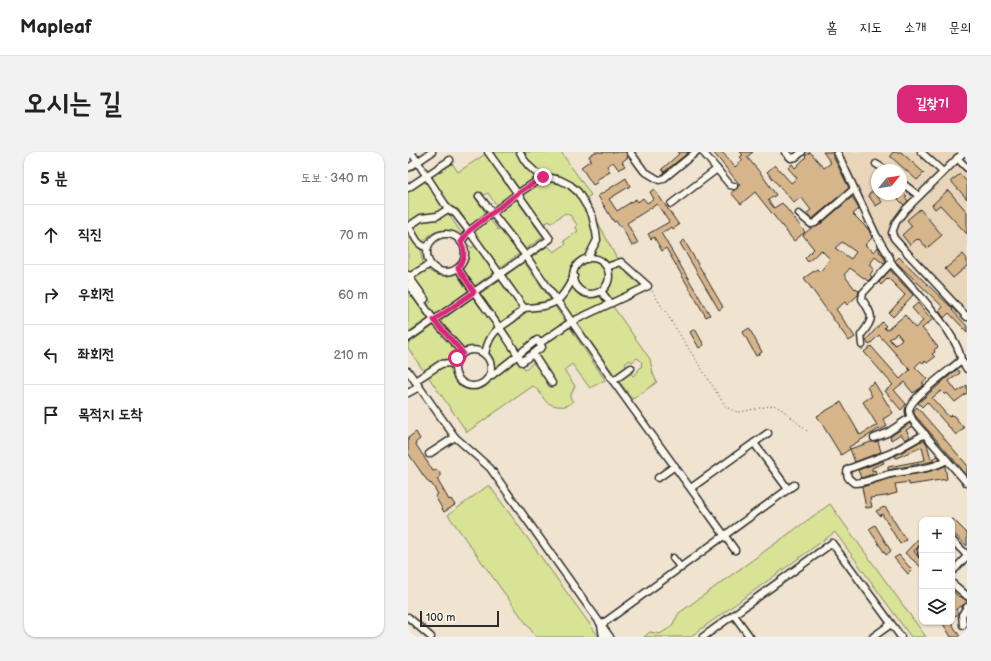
<!DOCTYPE html>
<html lang="ko">
<meta charset="utf-8">
<style>
body{margin:0;font-family:"Balsamiq Sans","Poor Story",sans-serif;background:#f2f2f2;color:#222}
.controls{position:absolute;right:12px;bottom:12px;display:grid;overflow:hidden;border-radius:8px;box-shadow:0 1px 3px #0004}
.controls button{width:36px;height:36px;display:grid;place-items:center;padding:0;border:0;border-bottom:1px solid #e0e0e0;background:#fff;color:#222;font:20px sans-serif}
.compass{position:absolute;left:463px;top:12px;width:36px;height:36px;border-radius:50%;background:#fff;box-shadow:0 1px 3px #0004;rotate:60deg}
.scale{position:absolute;left:12px;bottom:10px;width:79px;box-sizing:border-box;padding-left:4px;border:2px solid #2b2b2b;border-top:0;font-size:11px;line-height:14px;white-space:nowrap;color:#2b2b2b;-webkit-text-stroke:3px #fbf7ec;paint-order:stroke}
.stop{position:absolute;width:12px;height:12px;margin:-9px;border:3px solid #db2777;border-radius:50%;background:#fff}
.stop.end{background:#db2777;border-color:#fff;box-shadow:0 1px 4px #0008}
.list{margin:0;padding:0;list-style:none}
h2{display:flex;justify-content:space-between;align-items:center;height:52px;margin:0;padding:0 16px;font-size:17px}
h2 small{font-size:13px;font-weight:400;color:#767676}
.list li{display:grid;grid-template-columns:26px 1fr auto;gap:12px;align-items:center;box-sizing:border-box;height:60px;padding:0 16px;border-top:1px solid #e0e0e0}
.list b{display:block;font-size:15px;white-space:nowrap}
.list em{font-size:13px;font-style:normal;color:#767676}
.icon{flex:none;width:22px;height:22px;fill:none;stroke:currentColor;stroke-width:2;stroke-linecap:round;stroke-linejoin:round}
.map{position:relative;flex:none;width:559px;height:485px;overflow:hidden;border-radius:12px}
header{display:flex;align-items:center;gap:24px;box-sizing:border-box;height:56px;padding:0 20px;background:#fff;border-bottom:1px solid #e0e0e0}
header strong{font-size:19px}
nav{display:flex;gap:22px;margin-inline-start:auto;font-size:14px}
.intro{display:flex;align-items:center;justify-content:space-between;box-sizing:border-box;height:96px;padding:0 24px}
h1{margin:0;font-size:28px}
.button{padding:10px 18px;border-radius:12px;background:#db2777;color:#fff;font-size:14px;font-weight:700}
main{display:flex;gap:24px;padding:0 24px}
aside{flex:1;background:#fff;border-radius:12px;box-shadow:0 1px 3px #0004}
.map>svg:first-child{display:block}
.built{fill:#e8d5ba;fill-rule:evenodd}
.green{fill:#d8e396;stroke:#828760}
.building{fill:#d7b58a;stroke:#2b2b2b;fill-rule:evenodd}
.lines{fill:none;stroke-linecap:round;stroke-linejoin:round}
.minor-casing{stroke:#2b2b2b;stroke-width:9}
.path{stroke:#2b2b2b;stroke-width:1;stroke-dasharray:1 3;stroke-linecap:butt}
.minor{stroke:#fbf7ec;stroke-width:6}
.route{stroke:#db2777;stroke-width:5}
</style>
<header>
<strong>Mapleaf</strong>
<nav><a>홈</a><a>지도</a><a>소개</a><a>문의</a></nav>
</header>
<div class="intro"><h1>오시는 길</h1><a class="button">길찾기</a></div>
<main>
<aside>
<h2>5 분<small>도보 · 340 m</small></h2>
<ul class="list">
<li><svg class="icon" aria-label="ahead" viewBox="0 0 24 24"><path d="M12 20V5M6 11l6-6 6 6"/></svg><div><b>직진</b></div><em>70 m</em></li>
<li><svg class="icon" aria-label="right" viewBox="0 0 24 24"><path d="M7 20v-9h11M14 6l5 5-5 5"/></svg><div><b>우회전</b></div><em>60 m</em></li>
<li><svg class="icon" aria-label="left" viewBox="0 0 24 24"><path d="M17 20v-9H6M10 6l-5 5 5 5"/></svg><div><b>좌회전</b></div><em>210 m</em></li>
<li><svg class="icon" aria-label="arrive" viewBox="0 0 24 24"><path d="M6 21V4h12l-3 4 3 4H6"/></svg><div><b>목적지 도착</b></div></li>
</ul>
</aside>
<div class="map">
<svg width="559" height="485" viewBox="0 0 559 485">
<rect width="100%" height="100%" fill="#f0e3cf"/>
<filter id="ink" filterUnits="userSpaceOnUse"><feTurbulence type="fractalNoise" baseFrequency=".025" numOctaves="2"/><feDisplacementMap in="SourceGraphic" scale="8" xChannelSelector="R" yChannelSelector="G"/><feConvolveMatrix kernelMatrix="1 2 1 2 8 2 1 2 1" color-interpolation-filters="sRGB"/></filter>
<g filter="url(#ink)">
<!-- built -->
<path class="built" d="M433 0H559V161L499 98 488 99 471 81ZM469 18H493V42H469Z"/>
<!-- green -->
<g class="green">
<polygon points="85,0 110,0 132,25 109,39"/>
<polygon points="115,0 153,0 183,43 177,47 171,38 129,19 117,6"/>
<polygon points="79,1 106,42 89,54 80,41 76,43 74,40 66,44 79,63 63,76 50,57 42,56 21,25 43,10 50,20"/>
<polygon points="136,27 143,27 160,34 168,41 183,63 188,87 177,104 167,111 156,139 150,144 123,106 140,94 146,100 158,92 156,89 170,79 168,76 169,73 163,64 157,61 143,71 141,69 133,74 112,42"/>
<polygon points="17,28 37,58 0,72 0,39"/>
<polygon points="107,46 135,85 116,98 88,60"/>
<polygon points="180,51 210,109 199,113 191,106 183,105 190,88 179,52"/>
<path d="M39 60 54 82 51 85C38 74 22 78 14 92L3 74 14 68Z"/>
<polygon points="81,66 90,78 94,76 112,101 90,117 63,80"/>
<polygon points="0,78 13,96 13,104 16,113 3,122 0,118"/>
<polygon points="61,93 64,96 68,93 88,119 65,135 52,116 57,107 57,95"/>
<circle cx="184" cy="124" r="16"/>
<polygon points="116,110 144,150 116,154 96,125"/>
<path d="M212 112 221 124 234 134 201 149 195 139C202 132 204 125 200 116Z"/>
<path d="M18 116C27 125 38 126 48 120L61 138 25 164 18 154 23 150 5 125Z"/>
<polygon points="93,127 113,156 108,163 92,173 70,143"/>
<polygon points="165,130 169,136 181,143 192,141 198,151 166,167 152,147"/>
<polygon points="0,139 20,167 0,180"/>
<polygon points="66,145 88,176 76,199 64,196 54,199 30,171"/>
<polygon points="146,153 158,171 132,189 111,200 94,176 116,158 132,157"/>
<polygon points="204,153 242,207 245,222 249,230 225,247 210,228 222,220 225,224 230,220 230,218 234,214 233,213 234,210 232,208 229,206 224,210 222,208 217,212 219,216 208,225 168,169"/>
<polygon points="28,172 53,200 48,205 46,211 41,210 17,221 0,196 0,192"/>
<path d="M160 173 197 228 182 236 164 212 156 218 167 234 162 245 165 250C160 254 155 255 149 254 132 251 137 242 125 234L59 280 19 223 30 215 45 213C45 219 47 226 52 230 66 243 76 231 86 223 94 217 101 211 109 206L117 217 128 209 145 234 147 233 127 203 137 196 134 192Z"/>
<path d="M90 179 107 202 84 220C86 211 82 210 80 202 78 197 87 183 90 179Z"/>
<polygon points="81,333 191,485 128,485 40,363"/>
<polygon points="422,352 518,485 503,485 427,380 282,485 236,485 242,480 252,482 263,475 271,461"/>
</g>
<!-- building -->
<g class="building">
<polygon points="187,0 218,0 220,5 214,10 217,14 211,18 205,10 199,14 202,20 188,28 190,30 185,33 173,15 183,8 181,4"/>
<polygon points="270,0 281,0 256,20 254,17 271,2"/>
<polygon points="305,0 314,0 327,15 335,8 332,5 335,3 332,0 345,0 339,5 354,23 368,43 360,48 366,56 374,51 397,80 386,89 347,40 333,52 323,41 332,33"/>
<polygon points="402,0 416,16 423,11 415,0 425,0 424,2 441,36 404,67 399,61 403,58 393,45 386,51 359,20 367,13 383,31 389,26 380,16 384,12 387,16 398,5 397,4"/>
<polygon points="485,0 493,0 516,21 509,28 482,4"/>
<polygon points="552,22 559,30 559,47 543,29"/>
<polygon points="218,26 222,34 201,47 209,59 228,47 230,50 235,46 239,51 246,47 242,40 246,37 271,73 265,77 264,75 253,81 302,163 298,165 258,96 254,99 246,85 243,87 240,82 261,70 249,52 219,71 230,91 224,94 213,74 212,75 208,69 206,70 190,44"/>
<polygon points="540,38 559,60 559,82 532,53 527,57 524,53"/>
<polygon points="465,39 474,50 468,54 460,43"/>
<polygon points="494,39 499,44 497,45 500,49 496,53 487,44 489,42 493,42"/>
<path d="M444 45 451 57 445 62 461 78 464 86 457 93 466 100 470 95 472 99 471 100 474 102 478 110 476 112 467 105 461 113 466 117 462 123 464 125 460 129 442 116 436 123 447 137 448 136 451 139 450 143 439 153 437 150 428 157 447 185 441 189 396 126 409 117 412 120 422 107 413 98 400 110 397 106 406 97 395 83 403 76 410 74ZM434 90 448 100 443 107 427 96Z"/>
<polygon points="512,57 534,83 519,96 511,87 510,88 509,87 502,93 494,83 504,74 499,68"/>
<polygon points="276,88 315,155 311,158 272,91"/>
<polygon points="555,102 559,107 559,114 545,126 537,117"/>
<polygon points="491,105 545,157 544,158 559,174 559,180 541,161 536,166 531,159 535,155 487,109"/>
<polygon points="482,118 505,143 485,165 481,161 497,143 480,126 473,133 471,130"/>
<path d="M510 151 524 168 514 176 530 195 526 198 527 200 524 202 527 205 519 211 517 209 515 211 513 209 507 215 519 227 514 231 516 232 514 235 505 241 496 230 486 238 498 252 493 258 477 239 485 233 456 200 463 194 492 227 502 218 471 183 461 193 458 188 474 170 478 174 476 176 479 178 497 163 507 176 515 169 504 156ZM489 181 494 187 487 193 481 187Z"/>
<polygon points="341,176 354,200 348,204 335,180"/>
<polygon points="287,177 296,193 291,196 282,180"/>
<polygon points="549,217 552,221 541,229 549,240 559,233 559,241 547,250 539,241 537,243 533,239 524,246 541,265 543,263 546,264 556,276 548,283 519,250 514,255 510,251"/>
<polygon points="466,230 485,261 475,267 479,274 472,278 471,277 441,295 442,297 463,290 470,289 473,300 447,310 442,297 433,303 409,264 433,250 452,283 469,273 455,250 464,244 459,235"/>
<polygon points="509,255 559,313 559,323 506,262 506,258"/>
<polygon points="502,271 504,275 498,278 502,285 497,288 493,282 483,288 482,285"/>
<polygon points="8,280 12,287 7,291 25,319 28,318 32,320 32,325 29,327 41,348 43,347 47,353 36,360 27,344 30,342 23,331 22,332 15,323 0,301 0,286"/>
<polygon points="513,289 516,289 519,292 523,307 530,304 532,307 517,311 480,318 480,315 517,308 514,295 488,306 487,304"/>
<polygon points="475,309 476,311 464,316 464,319 467,318 468,321 453,326 450,318"/>
<polygon points="537,314 539,327 501,333 501,330 487,332 489,341 478,344 462,346 464,355 458,356 454,335 483,326 519,320"/>
<polygon points="476,355 477,356 478,356 498,388 492,392 474,362 472,364 468,359"/>
<polygon points="544,366 559,381 559,394 544,380"/>
<polygon points="467,373 483,399 478,403 461,377"/>
<polygon points="514,383 514,391 506,399 511,406 514,407 514,416 497,401"/>
<polygon points="491,403 504,418 500,422 486,406"/>
<polygon points="544,438 551,445 552,444 559,449 559,451 548,457 550,461 550,462 544,466"/>
<polygon points="534,470 543,470 552,485 543,485"/>
</g>
<g class="lines">
<defs>
<g id="minor">
<path d="M3 0 40 57 47 61 61 79 116 156C147 154 152 152 166 124"/>
<path d="M112 0C117 12 124 19 135 25"/>
<polyline points="222,0 236,19 251,28 255,27 288,0"/>
<polyline points="295,0 322,33 326,34"/>
<polyline points="377,0 383,6 388,5 394,0"/>
<path d="M429 0 468 83 482 106 483 111C501 132 551 182 553 208 544 217 500 247 501 259 501 263 504 267 506 270L559 331"/>
<polyline points="513,0 535,20"/>
<polyline points="556,0 497,58 488,70 484,81 486,86 502,104 559,165"/>
<polyline points="549,6 559,16"/>
<polyline points="468,12 478,18"/>
<polyline points="0,16 24,0"/>
<polyline points="493,30 511,44"/>
<polyline points="0,36 42,8"/>
<polyline points="71,44 118,104 205,229 327,398"/>
<polyline points="263,52 309,17"/>
<polyline points="391,62 403,72 407,71 446,37"/>
<path d="M0 74C6 81 8 94 19 95"/>
<polyline points="1,74 13,66 29,64 40,57"/>
<circle cx="38" cy="101" r="19"/>
<polyline points="53,90 61,79 109,42 135,25 143,26 152,28 162,33 170,40 184,63 188,80 189,88 179,107"/>
<circle cx="183" cy="124" r="18"/>
<path d="M50 116C70 148 95 177 114 210L134 195 129 188 83 224 82 223"/>
<polyline points="0,123 17,147 13,150"/>
<polyline points="1,125 22,112"/>
<polyline points="0,132 26,168 55,201"/>
<polyline points="193,139 202,151"/>
<polyline points="0,186 142,87 80,0"/>
<polyline points="132,191 163,170 240,134 213,110 199,115"/>
<path d="M454 193 453 183C467 166 465 164 454 147L455 141 483 111"/>
<circle cx="65" cy="216" r="18"/>
<path d="M77 202C83 171 100 176 116 156"/>
<polyline points="125,202 144,231"/>
<polyline points="553,208 559,217"/>
<polyline points="0,219 47,285 82,316 202,485"/>
<polyline points="7,229 33,212 41,211 46,213"/>
<polyline points="205,229 223,216"/>
<polyline points="0,241 11,235"/>
<path d="M517 282 483 301 440 317C437 324 441 327 446 331 458 331 470 325 482 322 501 318 522 318 539 308"/>
<polyline points="466,286 479,281 503,265"/>
<polyline points="346,291 380,337"/>
<polyline points="21,302 47,285"/>
<polyline points="250,326 267,314"/>
<polyline points="283,336 360,281"/>
<polyline points="544,388 559,403"/>
<polyline points="514,396 513,398 514,403"/>
<polyline points="265,406 273,416"/>
<polyline points="546,418 559,404"/>
<polyline points="544,431 559,444"/>
<polyline points="326,463 342,485"/>
<polyline points="0,465 23,485"/>
<polyline points="555,473 554,463 559,455"/>
<polyline points="195,485 193,473 386,333"/>
<polyline points="295,485 424,391 493,485"/>
<polyline points="465,485 483,472"/>
</g>
</defs>
<!-- minor casing -->
<use href="#minor" class="minor-casing"/>
<!-- path -->
<polyline class="path" points="244,139 318,255 326,259 332,260 366,253 376,259 399,279"/>
<!-- minor -->
<use href="#minor" class="minor"/>
</g>
</g>
<g class="lines" filter="url(#ink)">
<!-- route -->
<path class="route" d="M49 206 55 201 26 168 66 140 50 116C56 108 59 100 53 90L61 79 88 58 109 42 135 25"/>
</g>
</svg>
<div class="controls">
<button>+</button>
<button>−</button>
<button><svg class="icon" aria-label="layers" viewBox="0 0 24 24"><path d="M12 4l9 5-9 5-9-5zM3 14l9 5 9-5"/></svg></button>
</div>
<svg class="compass" viewBox="-18 -18 36 36"><path d="M0-13l5 13h-10z" fill="#e53935"/><path d="M0 13l5-13h-10z" fill="#767676"/></svg>
<div class="scale">100 m</div>
<div class="stop" style="left:49px;top:206px"></div>
<div class="stop end" style="left:135px;top:25px"></div>
</div>
</main>
